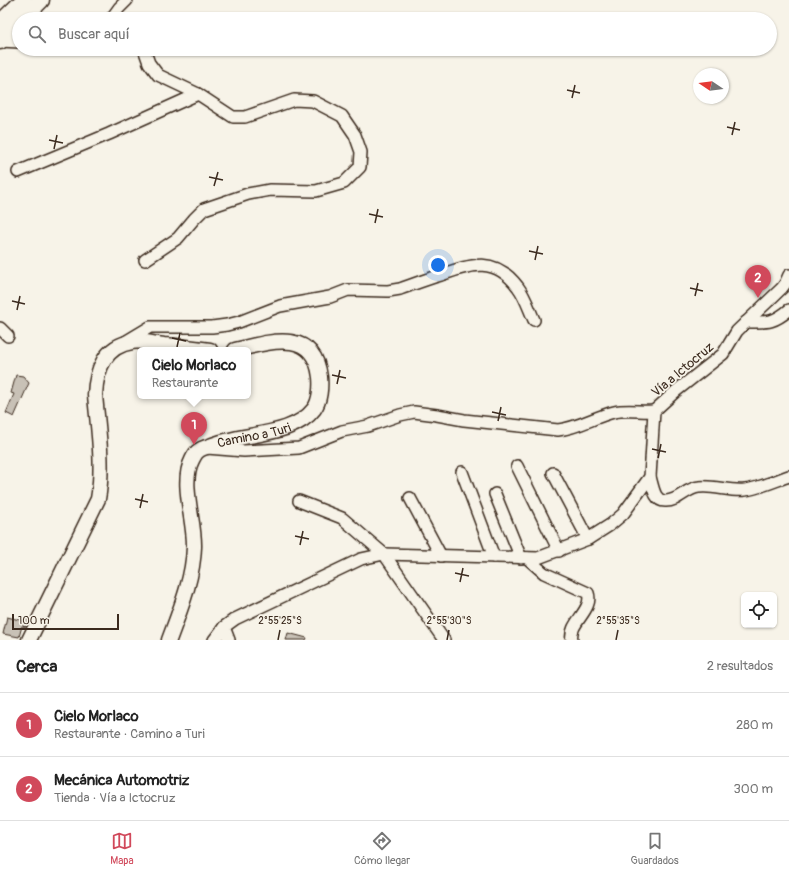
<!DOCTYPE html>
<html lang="es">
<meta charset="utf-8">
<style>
body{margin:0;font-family:Pangolin,sans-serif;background:#f2f2f2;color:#222}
.controls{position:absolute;right:12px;bottom:12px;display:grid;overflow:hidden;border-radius:6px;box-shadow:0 1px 3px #0004}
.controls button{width:36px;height:36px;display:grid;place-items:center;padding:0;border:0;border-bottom:1px solid #e0e0e0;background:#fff;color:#222;font:20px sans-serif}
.compass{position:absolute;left:693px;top:68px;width:36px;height:36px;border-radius:50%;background:#fff;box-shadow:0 1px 3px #0004;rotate:283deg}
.scale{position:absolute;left:12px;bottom:10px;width:107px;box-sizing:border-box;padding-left:4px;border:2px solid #3b2a1e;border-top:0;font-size:11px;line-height:14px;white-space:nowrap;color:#3b2a1e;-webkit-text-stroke:3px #f7f3e8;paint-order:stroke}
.you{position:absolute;left:438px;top:265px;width:14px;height:14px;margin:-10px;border:3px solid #fff;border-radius:50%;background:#1a73e8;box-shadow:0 0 0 6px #1a73e833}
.badge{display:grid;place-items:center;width:26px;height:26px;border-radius:50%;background:#d1495b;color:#fff;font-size:13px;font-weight:700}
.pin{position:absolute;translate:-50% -33px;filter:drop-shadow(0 1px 2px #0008)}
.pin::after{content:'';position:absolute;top:21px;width:14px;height:12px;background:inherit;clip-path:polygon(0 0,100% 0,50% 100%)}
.popup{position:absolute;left:137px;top:347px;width:114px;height:52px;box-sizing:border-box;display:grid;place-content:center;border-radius:6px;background:#fff;filter:drop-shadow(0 1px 3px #0005);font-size:13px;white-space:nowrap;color:#767676}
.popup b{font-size:15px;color:#222}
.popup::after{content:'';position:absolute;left:50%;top:100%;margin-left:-8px;border:8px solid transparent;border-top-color:#fff}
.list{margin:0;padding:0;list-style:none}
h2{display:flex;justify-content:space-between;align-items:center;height:52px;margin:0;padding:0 16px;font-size:17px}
h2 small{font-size:13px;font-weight:400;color:#767676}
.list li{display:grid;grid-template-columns:26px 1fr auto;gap:12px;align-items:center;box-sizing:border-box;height:64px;padding:0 16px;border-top:1px solid #e0e0e0}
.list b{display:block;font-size:15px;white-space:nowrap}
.list p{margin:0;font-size:13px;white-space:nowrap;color:#767676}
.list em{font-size:13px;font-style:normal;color:#767676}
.icon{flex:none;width:22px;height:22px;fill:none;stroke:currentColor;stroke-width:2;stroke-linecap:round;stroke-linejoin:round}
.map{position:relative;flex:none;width:789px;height:640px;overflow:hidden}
.search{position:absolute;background:#fff;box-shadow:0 1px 3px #0004;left:12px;right:12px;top:12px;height:44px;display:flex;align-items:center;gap:10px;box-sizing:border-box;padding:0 14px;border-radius:22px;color:#767676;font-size:15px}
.sheet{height:180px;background:#fff}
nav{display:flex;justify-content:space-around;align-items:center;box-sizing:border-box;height:56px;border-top:1px solid #e0e0e0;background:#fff;font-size:11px;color:#767676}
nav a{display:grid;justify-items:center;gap:2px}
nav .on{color:#d1495b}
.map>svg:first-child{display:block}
.building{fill:#c8c1b6;stroke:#3b2a1e}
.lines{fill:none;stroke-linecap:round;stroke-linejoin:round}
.minor-casing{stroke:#3b2a1e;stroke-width:14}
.major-casing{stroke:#3b2a1e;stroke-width:17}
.highway-casing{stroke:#3b2a1e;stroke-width:19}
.minor{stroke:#f7f3e8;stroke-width:11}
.major{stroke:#f7f3e8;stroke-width:14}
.highway{stroke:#f7f3e8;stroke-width:16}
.ticks{fill:none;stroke:#3b2a1e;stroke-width:1.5}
.labels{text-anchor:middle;stroke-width:3.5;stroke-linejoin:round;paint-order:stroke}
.street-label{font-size:13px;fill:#3b2a1e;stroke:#f7f3e8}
.ticks-label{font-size:10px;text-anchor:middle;fill:#3b2a1e;stroke:#f7f3e8;stroke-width:3.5;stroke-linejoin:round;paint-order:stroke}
</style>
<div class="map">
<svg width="789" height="640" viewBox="0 0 789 640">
<rect width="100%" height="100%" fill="#f7f3e8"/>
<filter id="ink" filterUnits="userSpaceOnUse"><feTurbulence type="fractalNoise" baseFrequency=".025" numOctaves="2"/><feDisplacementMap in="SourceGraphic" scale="8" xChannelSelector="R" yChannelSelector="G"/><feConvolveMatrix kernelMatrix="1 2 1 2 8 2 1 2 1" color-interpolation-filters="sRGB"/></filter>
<g filter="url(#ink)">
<!-- building -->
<g class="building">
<polygon points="16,375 23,376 29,383 14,417 6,413 14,394 11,393"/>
<polygon points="7,617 20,620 21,618 29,620 26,627 22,626 19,637 3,634"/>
<polygon points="288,633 307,638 306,640 286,640"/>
</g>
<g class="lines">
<defs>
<g id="minor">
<polyline points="111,19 119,8 127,0"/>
<polyline points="0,41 19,42"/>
<polyline points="144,49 149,63 158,75 198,94 233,117 245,117 294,100 313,101 342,116 355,135 361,152 360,167 344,183 316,191 270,190 248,194 204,209 194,219 178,238 145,260"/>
<polyline points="18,172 109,134 198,94"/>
<path d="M746 322C767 322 772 324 789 310"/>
<polyline points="0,328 8,336"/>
<path d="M125 342 150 327H212L227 325 239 322 280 306 330 297 348 290 388 291 400 289C414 284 427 279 441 275 472 264 495 256 518 287 525 296 529 309 534 320"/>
<polyline points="654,411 676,391 723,354 737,331 782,288 785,284 789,275"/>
<path d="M207 448 244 451 299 448 342 431 368 426 400 415 414 412 437 415 464 420 558 430C578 428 594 417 614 412 626 409 642 412 654 411"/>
<polyline points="517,466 559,551"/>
<polyline points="462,472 494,557"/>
<polyline points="553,473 588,539"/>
<path d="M650 477C653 486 654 501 665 501 678 502 686 488 699 487 714 485 730 492 745 490 757 489 777 480 789 476"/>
<polyline points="495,494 521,558"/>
<polyline points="410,498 441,556"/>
<polyline points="299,501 342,518 384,554 444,640"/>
<path d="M527 558 544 573 588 593C594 610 568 623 572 640"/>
<polyline points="224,627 229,640"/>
<polyline points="214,640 224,627 235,619 361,559 384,554 538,558 588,539 610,525 623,514 650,477 654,411"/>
</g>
<g id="major">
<path d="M29 640 98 499C104 465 98 429 95 395 96 370 105 346 132 342 142 340 154 344 164 345 179 346 195 348 210 350"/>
<path id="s1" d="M169 640C180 610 193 579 194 547 195 521 180 483 192 460 193 458 195 454 197 452 200 449 206 447 210 446 241 432 292 438 314 409 320 401 321 387 320 377 314 327 269 342 235 350"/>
</g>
<g id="highway">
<polyline points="22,19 41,0"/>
<polyline points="0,23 24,0"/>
<polyline points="0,41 19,22"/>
</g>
</defs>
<!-- minor casing -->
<use href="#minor" class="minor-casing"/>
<!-- major casing -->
<use href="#major" class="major-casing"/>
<!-- highway casing -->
<use href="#highway" class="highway-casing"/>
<!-- minor -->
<use href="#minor" class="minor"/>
<!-- major -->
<use href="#major" class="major"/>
<!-- highway -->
<use href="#highway" class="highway"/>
</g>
</g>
<!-- ticks -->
<path class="ticks" d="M567 90 580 93M572 98 575 85M727 127 740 130M732 135 735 122M49 140 63 143M54 149 57 135M209 177 223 180M214 186 218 172M369 214 383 217M375 223 378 209M529 251 543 254M535 260 538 246M690 288 703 291M695 296 698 283M12 301 25 304M17 310 20 296M172 338 186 341M177 347 180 333M332 375 346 378M337 384 340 370M492 412 506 415M498 421 501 407M652 449 666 452M658 458 661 444M135 499 148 502M140 508 143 494M295 536 309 539M300 545 303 531M455 573 469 576M460 582 463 568M278 640 280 630M447 640 449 630M616 640 618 630"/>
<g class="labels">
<!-- street labels -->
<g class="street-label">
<text transform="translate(682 369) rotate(-40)" y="5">Vía a Ictocruz</text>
<text dy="5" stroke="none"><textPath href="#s1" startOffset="254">Camino a Turi</textPath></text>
</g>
</g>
<g class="ticks-label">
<text x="280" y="624">2°55'25"S</text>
<text x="449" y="624">2°55'30"S</text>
<text x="618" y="624">2°55'35"S</text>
</g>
</svg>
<div class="controls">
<button><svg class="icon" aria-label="locate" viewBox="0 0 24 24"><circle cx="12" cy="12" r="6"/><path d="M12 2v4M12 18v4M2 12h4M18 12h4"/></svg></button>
</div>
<svg class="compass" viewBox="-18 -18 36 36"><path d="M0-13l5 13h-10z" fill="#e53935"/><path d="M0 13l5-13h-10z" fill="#767676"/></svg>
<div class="scale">100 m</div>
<div class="you"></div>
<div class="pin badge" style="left:194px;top:445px">1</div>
<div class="popup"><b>Cielo Morlaco</b>Restaurante</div>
<div class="pin badge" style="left:758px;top:298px">2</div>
<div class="search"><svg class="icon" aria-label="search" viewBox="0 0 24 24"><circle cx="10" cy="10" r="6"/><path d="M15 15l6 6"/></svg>Buscar aquí</div>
</div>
<section class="sheet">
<h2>Cerca<small>2 resultados</small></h2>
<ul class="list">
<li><span class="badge">1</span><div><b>Cielo Morlaco</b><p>Restaurante · Camino a Turi</p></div><em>280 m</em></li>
<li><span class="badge">2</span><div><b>Mecánica Automotriz</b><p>Tienda · Vía a Ictocruz</p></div><em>300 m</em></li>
</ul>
</section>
<nav>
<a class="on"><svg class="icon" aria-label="map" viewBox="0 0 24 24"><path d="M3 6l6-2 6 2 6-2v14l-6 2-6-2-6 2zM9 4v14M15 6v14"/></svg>Mapa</a>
<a><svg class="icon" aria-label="directions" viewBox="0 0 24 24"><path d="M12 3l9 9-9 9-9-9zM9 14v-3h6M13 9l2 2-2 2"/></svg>Cómo llegar</a>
<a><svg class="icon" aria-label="saved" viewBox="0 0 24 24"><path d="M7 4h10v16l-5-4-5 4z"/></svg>Guardados</a>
</nav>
